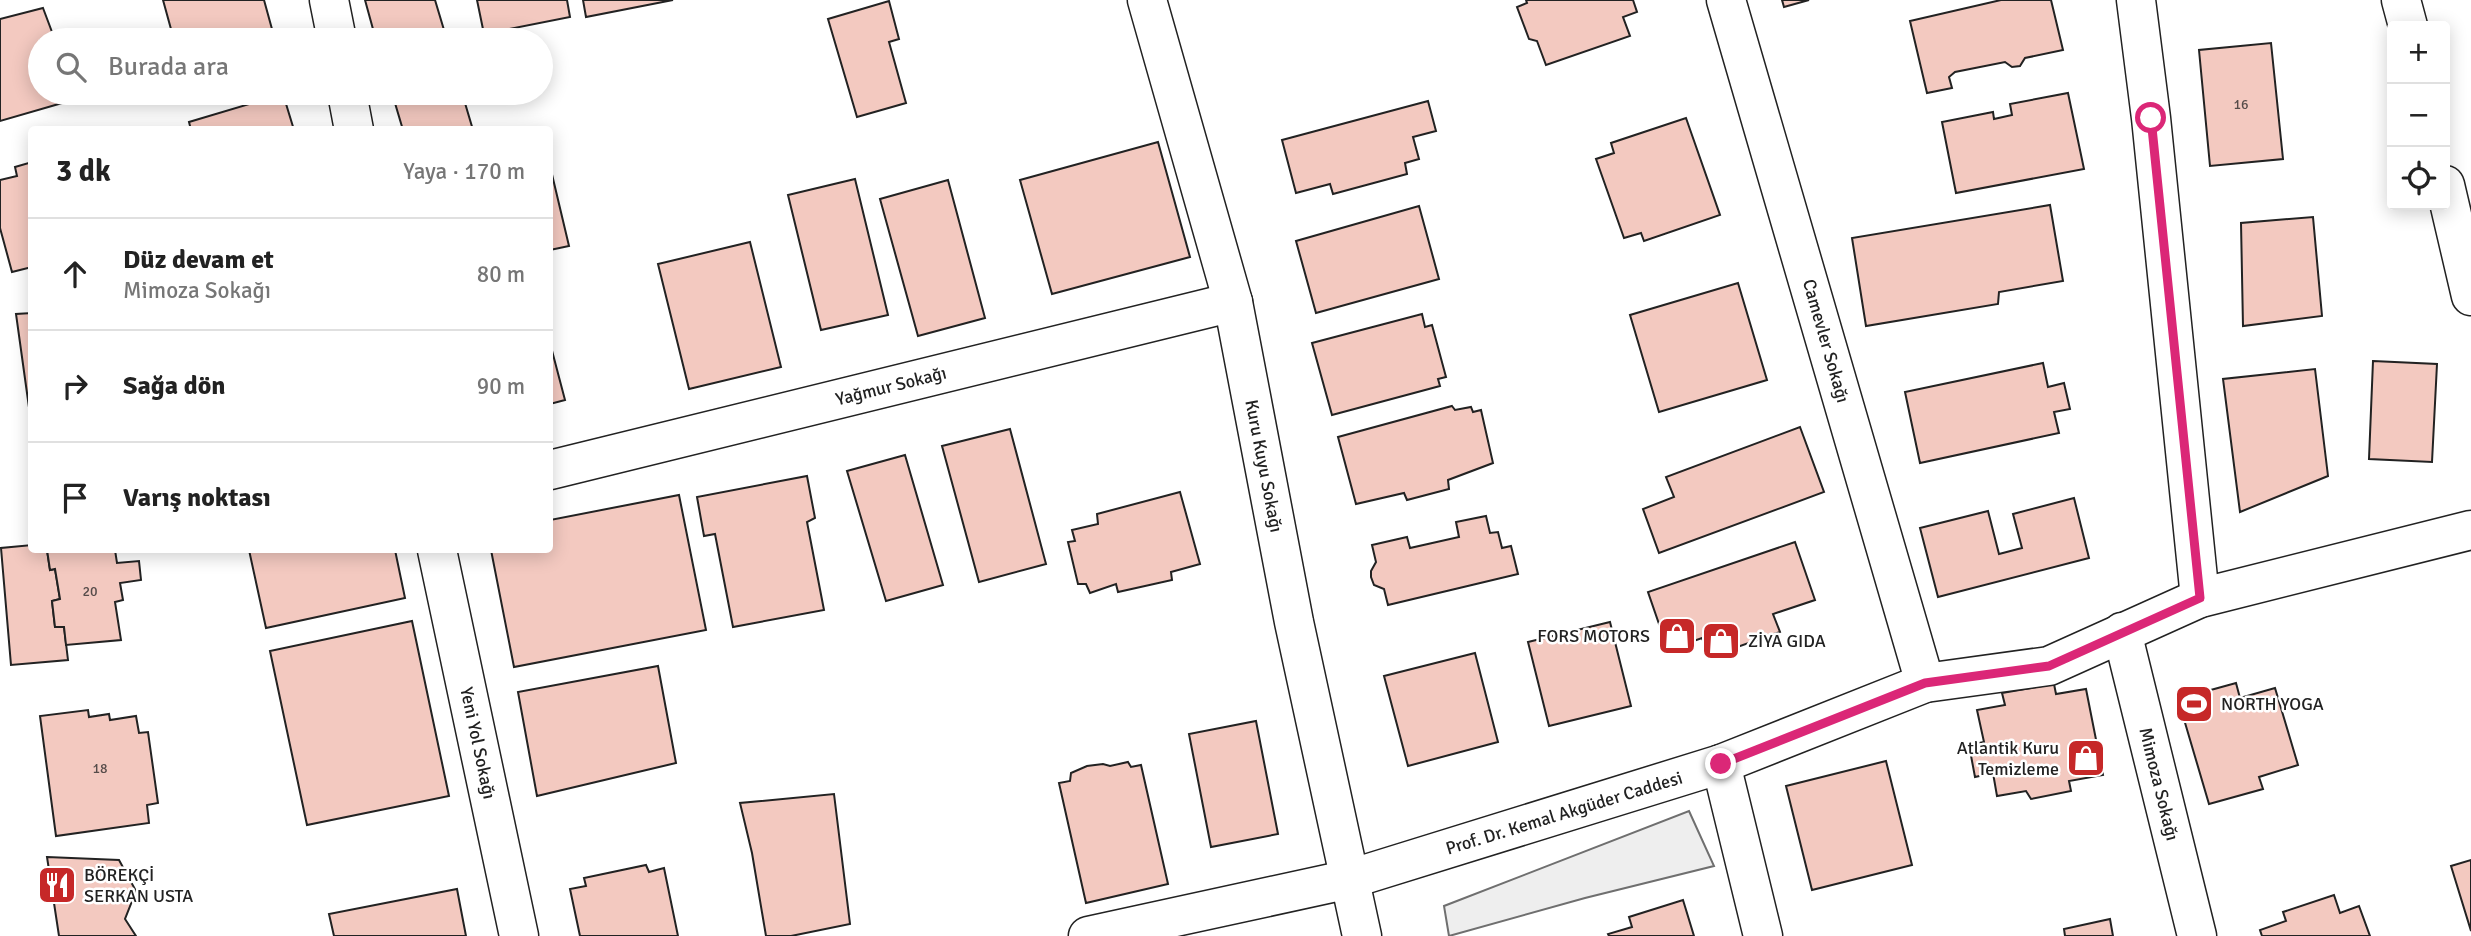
<!DOCTYPE html>
<html lang="tr">
<meta charset="utf-8">
<style>
body{margin:0;font-family:Signika,sans-serif;background:#f6f6f6;color:#222}
.controls{position:absolute;right:21px;top:21px;display:grid;overflow:hidden;border-radius:7px;box-shadow:0 4px 18px #0003}
.controls button{width:63px;height:63px;display:grid;place-items:center;padding:0;border:0;border-bottom:2px solid #e0e0e0;background:#fff;color:#222;font:35px sans-serif}
.stop{position:absolute;width:21px;height:21px;margin:-16px;border:5px solid #db2777;border-radius:50%;background:#fff}
.stop.end{background:#db2777;border-color:#fff;box-shadow:0 2px 7px #0008}
.list{margin:0;padding:0;list-style:none}
h2{display:flex;justify-content:space-between;align-items:center;height:91px;margin:0;padding:0 28px;font-size:30px}
h2 small{font-size:23px;font-weight:400;color:#767676}
.list li{display:grid;grid-template-columns:46px 1fr auto;gap:21px;align-items:center;box-sizing:border-box;height:112px;padding:0 28px;border-top:2px solid #e0e0e0}
.list b{display:block;font-size:26px;white-space:nowrap}
.list p{margin:0;font-size:23px;white-space:nowrap;color:#767676}
.list em{font-size:23px;font-style:normal;color:#767676}
.icon{flex:none;width:38px;height:38px;fill:none;stroke:currentColor;stroke-width:2;stroke-linecap:round;stroke-linejoin:round}
.map{position:relative;flex:none;width:2471px;height:936px;overflow:hidden}
.search{position:absolute;background:#fff;box-shadow:0 4px 18px #0003;left:28px;top:28px;width:525px;height:77px;display:flex;align-items:center;gap:18px;box-sizing:border-box;padding:0 24px;border-radius:38px;color:#767676;font-size:26px}
.panel{position:absolute;background:#fff;box-shadow:0 4px 18px #0003;left:28px;top:126px;width:525px;height:427px;border-radius:7px}
.map>svg:first-child{display:block}
.green{fill:#eee;stroke:#6f6f6f;stroke-width:2}
.building{fill:#f3c9c0;stroke:#222;stroke-width:2}
.lines{fill:none;stroke-linecap:round;stroke-linejoin:round}
.minor-casing{stroke:#222;stroke-width:41}
.minor{stroke:#fff;stroke-width:38}
.route{stroke:#db2777;stroke-width:9}
.labels{text-anchor:middle;stroke-width:5;stroke-linejoin:round;paint-order:stroke}
.number-label{font-size:14px;fill:#564c4a}
.street-label{font-size:18px;fill:#222;stroke:#fff}
.poi-label{font-size:18px;fill:#222;stroke:#fff;text-anchor:start}
</style>
<div class="map">
<svg width="2471" height="936" viewBox="0 0 2471 936">
<rect width="100%" height="100%" fill="#fff"/>
<!-- green -->
<polygon class="green" points="1689,811 1714,866 1585,898 1449,936 1444,906"/>
<!-- building -->
<g class="building">
<polygon points="163,0 264,0 275,40 174,40"/>
<polygon points="365,0 435,0 447,40 376,40"/>
<polygon points="477,0 567,0 570,17 484,34"/>
<polygon points="583,0 673,0 586,17"/>
<polygon points="1526,0 1633,0 1637,12 1623,17 1630,36 1546,65 1537,41 1529,39 1517,7 1527,3"/>
<polygon points="1782,0 1809,0 1784,7"/>
<polygon points="2001,0 2051,0 2063,50 2025,58 2020,66 2012,67 2005,62 1955,72 1949,77 1952,88 1927,93 1910,21"/>
<polygon points="889,1 899,39 889,42 906,103 857,117 828,19"/>
<polygon points="43,8 55,40 40,40 40,93 74,93 76,99 0,121 0,19"/>
<polygon points="2271,43 2283,159 2210,166 2199,50"/>
<polygon points="392,93 462,93 473,130 403,130"/>
<polygon points="2068,93 2084,169 1956,193 1942,122 1993,112 1994,119 2012,115 2010,104"/>
<polygon points="283,94 294,130 191,130 189,122"/>
<polygon points="1428,101 1436,131 1413,137 1419,159 1405,163 1407,174 1333,194 1330,184 1296,193 1282,140"/>
<polygon points="1686,118 1720,215 1644,241 1641,233 1624,238 1596,159 1614,153 1611,143"/>
<polygon points="1158,142 1190,257 1052,294 1020,180"/>
<polygon points="32,162 32,267 12,272 0,228 0,180 17,176 15,167"/>
<polygon points="550,166 569,246 550,250"/>
<polygon points="855,179 888,315 821,330 788,195"/>
<polygon points="948,180 985,318 918,336 880,199"/>
<polygon points="2050,205 2063,281 1999,292 1998,304 1866,326 1852,238"/>
<polygon points="1419,206 1439,279 1316,313 1296,241"/>
<polygon points="2313,217 2322,316 2243,326 2241,223"/>
<polygon points="750,242 781,367 689,389 658,264"/>
<polygon points="1738,283 1767,380 1659,412 1630,315"/>
<polygon points="32,313 32,429 16,314"/>
<polygon points="1422,314 1425,327 1432,325 1446,377 1438,379 1440,386 1332,415 1312,343"/>
<polygon points="550,343 565,400 550,404"/>
<polygon points="2373,361 2437,364 2432,462 2369,459"/>
<polygon points="2043,363 2048,387 2064,383 2070,409 2054,412 2059,433 1920,463 1905,392"/>
<polygon points="2315,369 2328,476 2240,512 2223,379"/>
<polygon points="1452,406 1455,410 1471,407 1473,412 1481,410 1493,463 1448,480 1449,489 1407,500 1404,493 1356,504 1338,437"/>
<polygon points="1800,427 1824,492 1659,553 1643,509 1674,497 1666,477"/>
<polygon points="1010,429 1046,564 979,582 942,446"/>
<polygon points="905,455 943,585 886,601 847,471"/>
<polygon points="807,476 815,518 807,522 824,610 733,627 715,534 704,536 697,497"/>
<polygon points="1180,492 1200,564 1171,572 1172,580 1118,592 1116,584 1090,593 1086,584 1078,584 1068,542 1075,541 1072,530 1098,524 1097,514"/>
<polygon points="679,495 706,630 514,667 491,550 550,550 550,520"/>
<polygon points="2074,498 2089,558 1938,597 1920,528 1988,511 1999,554 2022,548 2013,514"/>
<polygon points="1486,516 1490,533 1498,532 1502,548 1511,546 1518,574 1388,605 1384,589 1374,585 1371,577 1371,571 1376,562 1372,545 1407,537 1410,548 1459,537 1456,522"/>
<polygon points="1795,542 1815,600 1773,614 1780,632 1709,657 1702,638 1668,650 1648,592"/>
<polygon points="32,545 32,550 47,550 50,570 55,569 60,599 52,601 55,627 64,627 68,660 11,665 1,548"/>
<polygon points="47,550 115,550 117,563 139,561 141,580 120,583 123,600 115,602 121,640 66,645 64,627 55,627 52,601 60,599 55,569 50,570"/>
<polygon points="249,550 395,550 405,598 266,628"/>
<polygon points="412,621 449,796 307,825 270,651"/>
<polygon points="1610,622 1631,706 1549,726 1528,642"/>
<polygon points="1475,653 1498,742 1408,766 1384,676"/>
<polygon points="658,666 676,763 537,796 518,692"/>
<polygon points="2236,683 2240,698 2275,688 2298,765 2259,777 2263,789 2209,804 2178,699"/>
<polygon points="2054,684 2056,694 2086,689 2103,775 2069,781 2071,791 2031,799 2026,791 1997,796 1993,773 1975,777 1969,745 1984,742 1977,710 2005,705 2002,693"/>
<polygon points="88,710 89,717 109,714 110,720 136,716 139,733 148,732 158,803 147,805 149,823 56,836 40,716"/>
<polygon points="1256,721 1278,834 1211,847 1189,734"/>
<polygon points="1886,761 1912,865 1812,890 1786,786"/>
<polygon points="1128,762 1131,767 1141,765 1168,884 1086,903 1059,783 1070,781 1071,773 1087,766 1103,764 1110,766"/>
<polygon points="834,794 850,924 791,936 766,936 752,853 740,803"/>
<polygon points="47,857 119,860 136,891 125,919 136,936 59,936"/>
<polygon points="2471,860 2471,931 2451,866"/>
<polygon points="646,865 649,872 664,868 678,936 580,936 570,889 586,886 584,878"/>
<polygon points="457,889 466,936 334,936 329,914"/>
<polygon points="2334,895 2340,913 2359,906 2370,936 2262,936 2260,930 2286,921 2283,912"/>
<polygon points="1683,900 1694,936 1609,936 1608,934 1632,927 1629,917"/>
<polygon points="2110,919 2113,936 2065,936 2064,929"/>
</g>
<g class="lines">
<defs>
<g id="minor">
<polyline points="329,0 337,40"/>
<polyline points="1147,0 1233,302 1294,622 1362,936"/>
<polyline points="1726,0 1925,683"/>
<polyline points="2136,0 2151,118 2200,598"/>
<polyline points="2401,0 2408,26"/>
<polyline points="347,93 354,130"/>
<polyline points="2445,185 2471,296"/>
<polyline points="550,470 1233,302"/>
<polyline points="437,550 519,936"/>
<polyline points="2122,632 2197,936"/>
<polyline points="1721,764 1763,936"/>
<polyline points="1088,936 1350,879 1721,764 1925,683 2049,666 2200,598 2471,530"/>
</g>
</defs>
<!-- minor casing -->
<use href="#minor" class="minor-casing"/>
<!-- minor -->
<use href="#minor" class="minor"/>
</g>
<g class="lines">
<!-- route -->
<polyline class="route" points="1721,764 1925,683 2049,666 2200,598 2151,118"/>
</g>
<!-- icons -->
<defs>
<symbol id="shop-square" viewBox="-11 -11 22 22"><rect x="-9" y="-9" width="18" height="18" rx="4" fill="#c62828" stroke="#fff"/><path d="M-5-2.5h2.3a2.7 3.5 0 0 1 5.4 0H5L5.5 6h-11ZM-1.5-2.5h3a1.5 2.3 0 0 0-3 0Z" fill="#fff"/></symbol>
<symbol id="stadium-square" viewBox="-11 -11 22 22"><rect x="-9" y="-9" width="18" height="18" rx="4" fill="#c62828" stroke="#fff"/><path d="M0-5a6.5 5 0 1 0 0 10a6.5 5 0 1 0 0-10ZM-3.5-1.8h7v3.6h-7Z" fill="#fff"/></symbol>
<symbol id="restaurant-square" viewBox="-11 -11 22 22"><rect x="-9" y="-9" width="18" height="18" rx="4" fill="#c62828" stroke="#fff"/><path d="M-5-6h1v4h1v-4h1v4h1v-4h1v5L-1.5 .5V6h-2V.5L-5-1ZM5-6V6H3V1.5H1.5Q1.5-4 5-6Z" fill="#fff"/></symbol>
</defs>
<g fill-rule="evenodd">
<use href="#shop-square" x="1655" y="614" width="44" height="44"/>
<use href="#shop-square" x="1699" y="619" width="44" height="44"/>
<use href="#stadium-square" x="2172" y="682" width="44" height="44"/>
<use href="#shop-square" x="2064" y="736" width="44" height="44"/>
<use href="#restaurant-square" x="35" y="863" width="44" height="44"/>
</g>
<g class="labels">
<!-- number labels -->
<g class="number-label">
<text x="2241" y="109">16</text>
<text x="90" y="596">20</text>
<text x="100" y="773">18</text>
</g>
<!-- street labels -->
<g class="street-label">
<text transform="translate(1826 341) rotate(74)" y="6">Camevler Sokağı</text>
<text transform="translate(891 386) rotate(-14)" y="6">Yağmur Sokağı</text>
<text transform="translate(1264 466) rotate(79)" y="6">Kuru Kuyu Sokağı</text>
<text transform="translate(478 743) rotate(78)" y="6">Yeni Yol Sokağı</text>
<text transform="translate(2159 784) rotate(76)" y="6">Mimoza Sokağı</text>
<text transform="translate(1564 813) rotate(-17)" y="6">Prof. Dr. Kemal Akgüder Caddesi</text>
</g>
<!-- poi labels -->
<g class="poi-label">
<text x="1650" y="642" text-anchor="end">FORS MOTORS</text>
<text x="1748" y="647">ZİYA GIDA</text>
<text x="2221" y="710">NORTH YOGA</text>
<text x="2059" y="754" text-anchor="end">Atlantik Kuru<tspan x="2059" dy="21">Temizleme</tspan></text>
<text x="84" y="881">BÖREKÇİ<tspan x="84" dy="21">SERKAN USTA</tspan></text>
</g>
</g>
</svg>
<div class="controls">
<button>+</button>
<button>−</button>
<button><svg class="icon" aria-label="locate" viewBox="0 0 24 24"><circle cx="12" cy="12" r="6"/><path d="M12 2v4M12 18v4M2 12h4M18 12h4"/></svg></button>
</div>
<div class="stop" style="left:2151px;top:118px"></div>
<div class="stop end" style="left:1721px;top:764px"></div>
<div class="search"><svg class="icon" aria-label="search" viewBox="0 0 24 24"><circle cx="10" cy="10" r="6"/><path d="M15 15l6 6"/></svg>Burada ara</div>
<section class="panel">
<h2>3 dk<small>Yaya · 170 m</small></h2>
<ul class="list">
<li><svg class="icon" aria-label="ahead" viewBox="0 0 24 24"><path d="M12 20V5M6 11l6-6 6 6"/></svg><div><b>Düz devam et</b><p>Mimoza Sokağı</p></div><em>80 m</em></li>
<li><svg class="icon" aria-label="right" viewBox="0 0 24 24"><path d="M7 20v-9h11M14 6l5 5-5 5"/></svg><div><b>Sağa dön</b></div><em>90 m</em></li>
<li><svg class="icon" aria-label="arrive" viewBox="0 0 24 24"><path d="M6 21V4h12l-3 4 3 4H6"/></svg><div><b>Varış noktası</b></div></li>
</ul>
</section>
</div>
